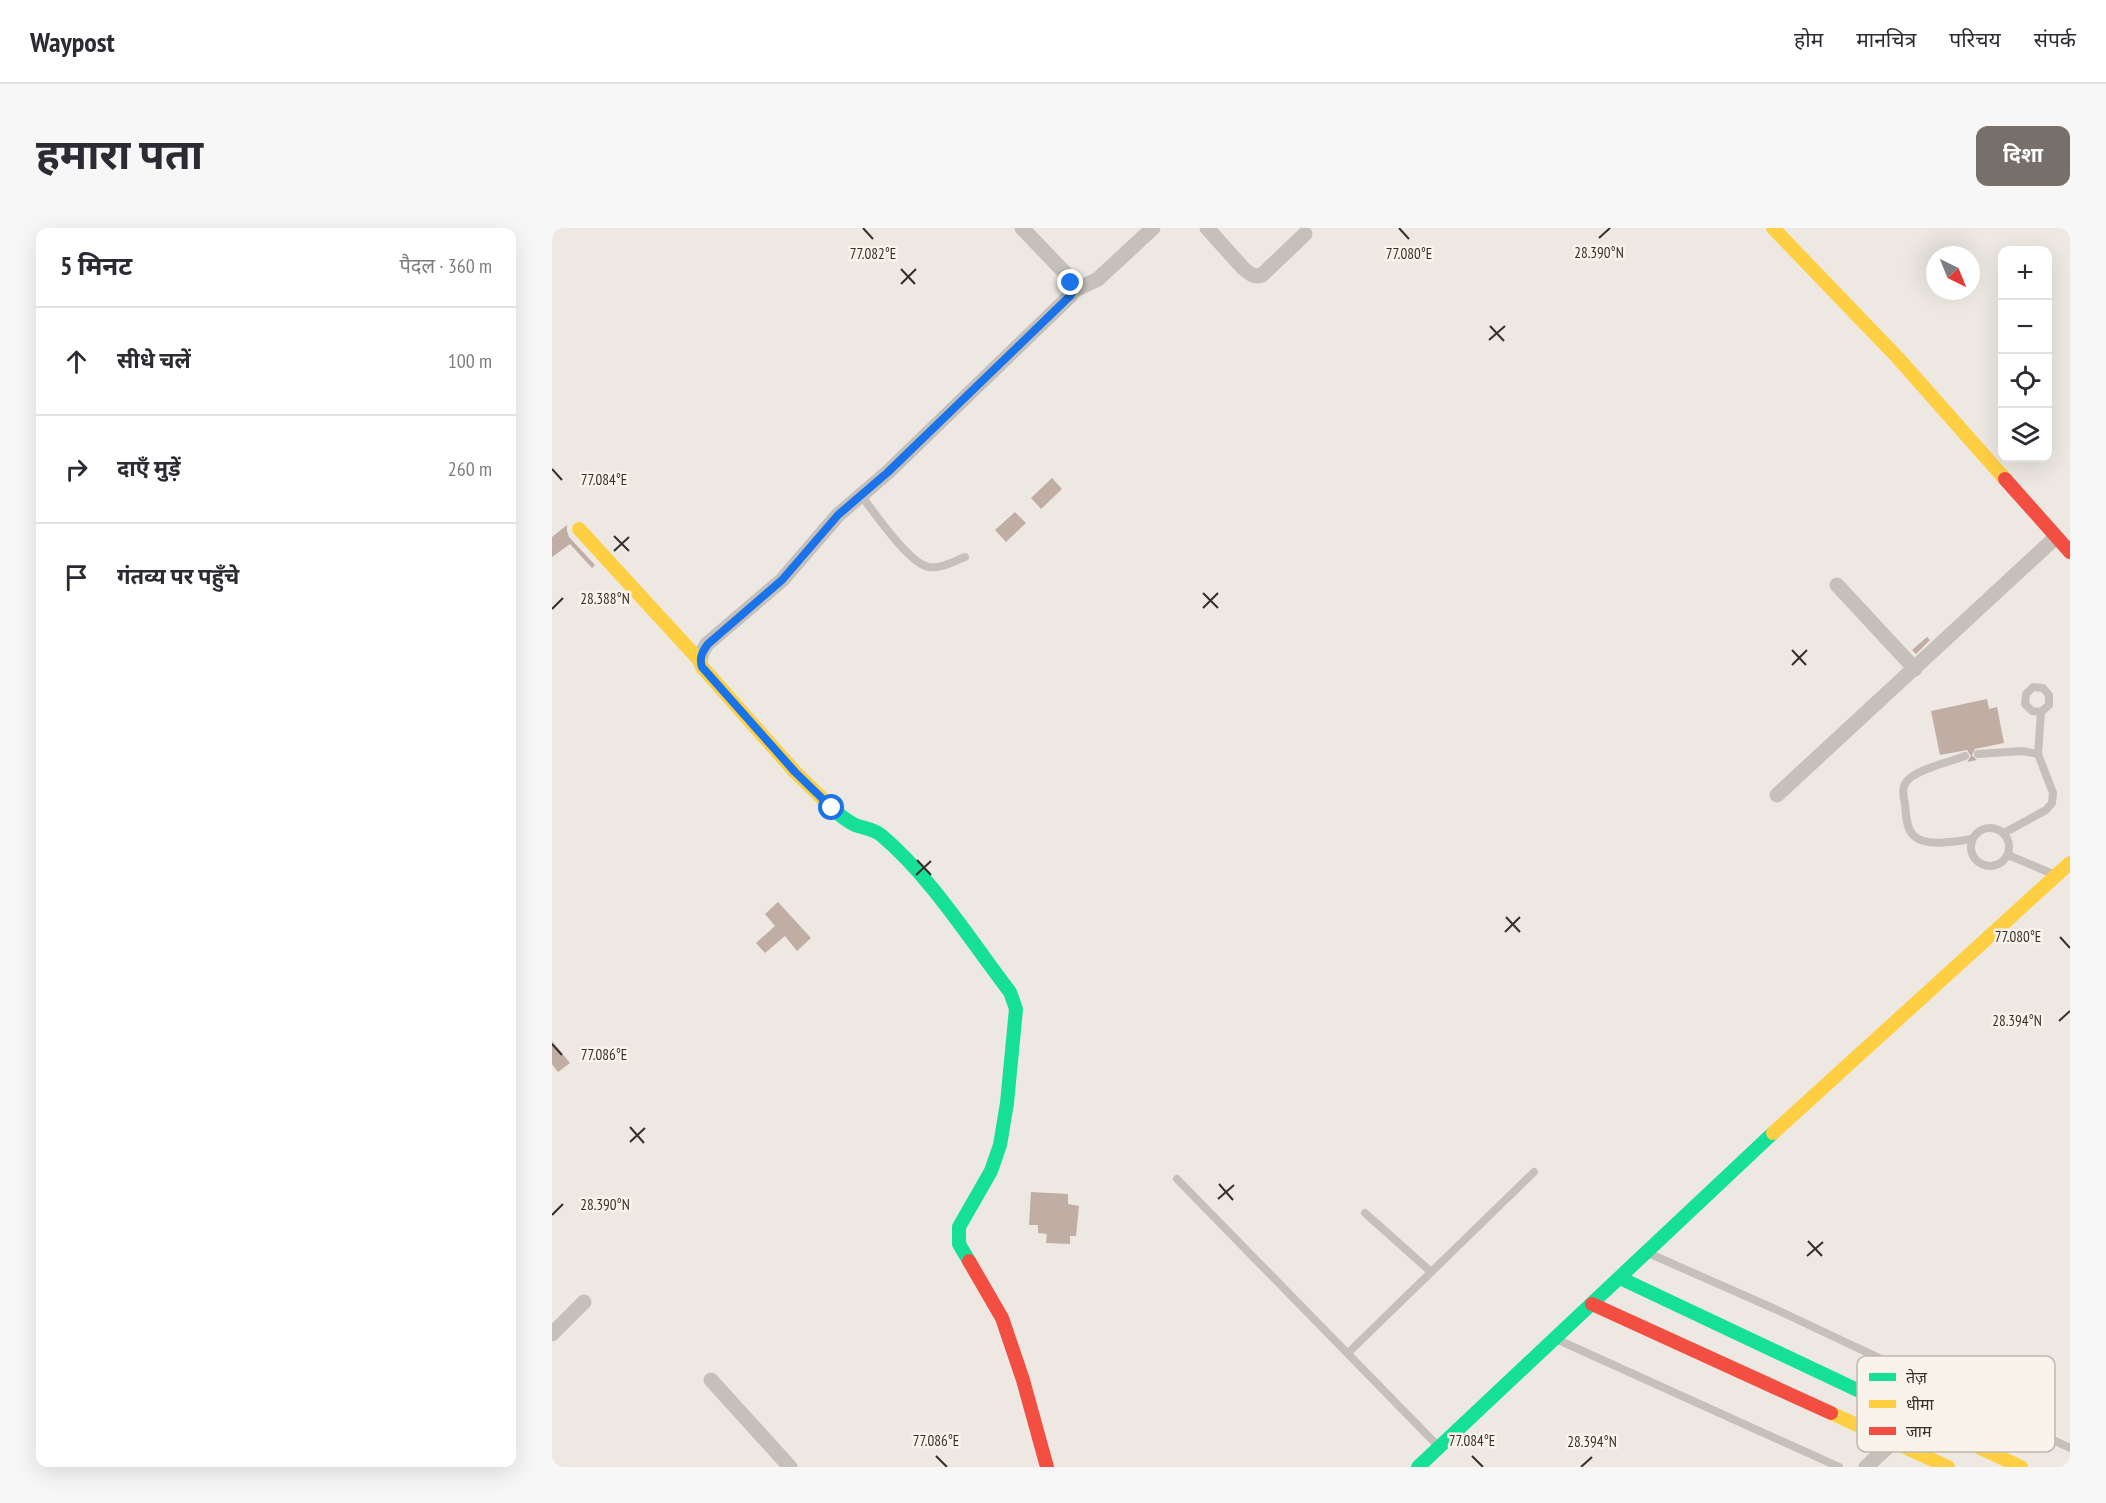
<!DOCTYPE html>
<html lang="hi">
<meta charset="utf-8">
<style>
body{margin:0;font-family:"PT Sans Narrow","Noto Sans Devanagari",sans-serif;background:#f7f7f7;color:#2b2b33}
.controls{position:absolute;right:18px;top:18px;display:grid;overflow:hidden;border-radius:12px;box-shadow:0 6px 24px #0002}
.controls button{width:54px;height:54px;display:grid;place-items:center;padding:0;border:0;border-bottom:2px solid #e1e1e2;background:#fff;color:#2b2b33;font:30px sans-serif}
.compass{position:absolute;left:1374px;top:18px;width:54px;height:54px;border-radius:50%;background:#fff;box-shadow:0 6px 24px #0002;rotate:137deg}
.stop{position:absolute;width:18px;height:18px;margin:-14px;border:4px solid #1a73e8;border-radius:50%;background:#fff}
.stop.end{background:#1a73e8;border-color:#fff;box-shadow:0 2px 6px #0008}
.list{margin:0;padding:0;list-style:none}
h2{display:flex;justify-content:space-between;align-items:center;height:78px;margin:0;padding:0 24px;font-size:26px}
h2 small{font-size:20px;font-weight:400;color:#7c7c81}
.list li{display:grid;grid-template-columns:39px 1fr auto;gap:18px;align-items:center;box-sizing:border-box;height:108px;padding:0 24px;border-top:2px solid #e1e1e2}
.list b{display:block;font-size:22px;white-space:nowrap}
.list em{font-size:20px;font-style:normal;color:#7c7c81}
.icon{flex:none;width:33px;height:33px;fill:none;stroke:currentColor;stroke-width:2;stroke-linecap:round;stroke-linejoin:round}
.map{position:relative;flex:none;width:1518px;height:1239px;overflow:hidden;border-radius:12px}
header{display:flex;align-items:center;gap:36px;box-sizing:border-box;height:84px;padding:0 30px;background:#fff;border-bottom:2px solid #e1e1e2}
header strong{font-size:28px}
nav{display:flex;gap:33px;margin-inline-start:auto;font-size:21px}
.intro{display:flex;align-items:center;justify-content:space-between;box-sizing:border-box;height:144px;padding:0 36px}
h1{margin:0;font-size:42px}
.button{padding:15px 27px;border-radius:12px;background:#776f6a;color:#fff;font-size:21px;font-weight:700}
main{display:flex;gap:36px;padding:0 36px}
aside{flex:1;background:#fff;border-radius:12px;box-shadow:0 6px 24px #0002}
.map>svg:first-child{display:block}
.building{fill:#c0ada4}
.lines{fill:none;stroke-linecap:round;stroke-linejoin:round}
.lane{stroke:#c6c0bb;stroke-width:8}
.street{stroke:#c6c0bb;stroke-width:15}
.fast{stroke:#16e098;stroke-width:14}
.slow{stroke:#ffcf43;stroke-width:14}
.jam{stroke:#f24e42;stroke-width:14}
.route{stroke:#1a73e8;stroke-width:8}
.ticks{fill:none;stroke:#372e29;stroke-width:2}
.key{fill:#f9f3ea;stroke:#bfb8b0;stroke-width:1.5}
.key-label{font-size:16px;fill:#372e29}
.ticks-label{font-size:15px;text-anchor:middle;fill:#372e29;stroke:#f9f3ea;stroke-width:5;stroke-linejoin:round;paint-order:stroke}
</style>
<header>
<strong>Waypost</strong>
<nav><a>होम</a><a>मानचित्र</a><a>परिचय</a><a>संपर्क</a></nav>
</header>
<div class="intro"><h1>हमारा पता</h1><a class="button">दिशा</a></div>
<main>
<aside>
<h2>5 मिनट<small>पैदल · 360 m</small></h2>
<ul class="list">
<li><svg class="icon" aria-label="ahead" viewBox="0 0 24 24"><path d="M12 20V5M6 11l6-6 6 6"/></svg><div><b>सीधे चलें</b></div><em>100 m</em></li>
<li><svg class="icon" aria-label="right" viewBox="0 0 24 24"><path d="M7 20v-9h11M14 6l5 5-5 5"/></svg><div><b>दाएँ मुड़ें</b></div><em>260 m</em></li>
<li><svg class="icon" aria-label="arrive" viewBox="0 0 24 24"><path d="M6 21V4h12l-3 4 3 4H6"/></svg><div><b>गंतव्य पर पहुँचे</b></div></li>
</ul>
</aside>
<div class="map">
<svg width="1518" height="1239" viewBox="0 0 1518 1239">
<rect width="100%" height="100%" fill="#ede8e2"/>
<!-- building -->
<g class="building">
<polygon points="500,250 510,261 489,281 479,270"/>
<polygon points="463,284 474,295 454,314 443,302"/>
<polygon points="15,297 15,303 17,309 43,337 40,340 18,316 0,329 0,309"/>
<polygon points="1375,409 1378,412 1364,426 1360,422"/>
<polygon points="1435,471 1437,481 1445,479 1452,515 1423,521 1420,527 1425,532 1415,534 1419,528 1415,522 1388,527 1379,483"/>
<polygon points="226,674 259,710 245,723 233,708 213,725 204,715 223,698 213,686"/>
<polygon points="0,813 18,835 6,844 0,836"/>
<polygon points="479,964 516,966 516,976 527,978 524,1008 518,1008 518,1016 494,1015 495,1006 486,1005 486,997 477,997"/>
</g>
<g class="lines">
<!-- lane -->
<g class="lane">
<path d="M309 267C322 284 357 336 377 339 389 341 403 333 413 329"/>
<polyline points="1426,526 1470,523 1486,526"/>
<path d="M1413 528C1398 534 1369 540 1357 551 1349 558 1351 567 1353 576 1354 586 1354 600 1361 607 1373 620 1405 613 1420 611"/>
<circle cx="1438" cy="619" r="19"/>
<polyline points="1452,605 1494,582 1500,575 1501,565 1486,526 1489,484 1480,483 1473,476 1474,466 1481,459 1491,460 1497,467 1497,477 1489,484"/>
<polyline points="1456,627 1501,646"/>
<polyline points="625,951 886,1218"/>
<polyline points="813,985 878,1043"/>
<polyline points="1096,1025 1223,1081 1518,1220"/>
<polyline points="1004,1111 1287,1239"/>
<polyline points="796,1125 982,944"/>
</g>
<!-- street -->
<g class="street">
<path d="M655 0 691 40C697 45 702 50 710 47L753 6"/>
<polyline points="521,63 546,51 601,0"/>
<polyline points="1285,357 1363,441"/>
<polyline points="148,433 150,424 155,416 230,352 286,287 336,244 518,68 521,63 516,48 470,0"/>
<polyline points="1225,567 1504,309"/>
<polyline points="0,1106 32,1074"/>
<polyline points="159,1152 238,1239"/>
<polyline points="1314,1239 1341,1214"/>
</g>
<!-- fast -->
<g class="fast">
<path d="M277 577C285 585 293 592 303 597 311 600 322 601 329 607 379 649 418 712 458 764L464 781 455 875 448 917 439 943 407 999V1016L417 1033"/>
<polyline points="1068,1050 1354,1185"/>
<polyline points="866,1239 1221,905"/>
</g>
<!-- slow -->
<g class="slow">
<polyline points="1221,0 1346,130 1453,251"/>
<polyline points="27,301 148,433 150,439 243,544 277,577"/>
<polyline points="1221,905 1518,635"/>
<polyline points="1279,1185 1396,1239"/>
<polyline points="1354,1185 1469,1239"/>
</g>
<!-- jam -->
<g class="jam">
<polyline points="1453,251 1518,324"/>
<polyline points="417,1033 450,1090 471,1152 495,1239"/>
<polyline points="1040,1076 1279,1185"/>
</g>
</g>
<g class="lines">
<!-- route -->
<path class="route" d="M280 580 243 544 150 439C147 430 150 424 156 416L230 352 286 287 336 244 518 68 521 63 519 55"/>
</g>
<!-- ticks -->
<path class="ticks" d="M311 0 321 11M847 0 857 11M1047 10 1058 0M349 41 363 56M349 56 364 41M938 98 952 113M937 112 953 98M0 241 10 252M62 308 77 323M62 323 77 309M651 365 666 380M651 380 666 365M0 381 11 370M1240 422 1254 437M1240 437 1255 422M365 632 379 647M364 647 379 633M954 689 968 704M953 704 968 689M1508 709 1518 720M1507 793 1518 783M0 816 10 827M78 899 92 915M78 914 93 900M667 956 681 972M666 971 682 957M0 987 11 976M1256 1013 1270 1028M1255 1028 1271 1014M384 1228 395 1239M920 1228 931 1239M1029 1239 1040 1229"/>
<!-- legend -->
<rect x="1305" y="1128" width="198" height="96" rx="9" class="key"/>
<rect x="1317" y="1145" width="27" height="8" fill="#16e098"/>
<rect x="1317" y="1172" width="27" height="8" fill="#ffcf43"/>
<rect x="1317" y="1199" width="27" height="8" fill="#f24e42"/>
<g class="key-label">
<text x="1354" y="1155">तेज़</text>
<text x="1354" y="1182">धीमा</text>
<text x="1354" y="1209">जाम</text>
</g>
<g class="ticks-label">
<text x="1047" y="30">28.390°N</text>
<text x="321" y="31">77.082°E</text>
<text x="857" y="31">77.080°E</text>
<text x="52" y="257">77.084°E</text>
<text x="53" y="376">28.388°N</text>
<text x="1466" y="714">77.080°E</text>
<text x="1465" y="798">28.394°N</text>
<text x="52" y="832">77.086°E</text>
<text x="53" y="982">28.390°N</text>
<text x="384" y="1218">77.086°E</text>
<text x="920" y="1218">77.084°E</text>
<text x="1040" y="1219">28.394°N</text>
</g>
</svg>
<div class="controls">
<button>+</button>
<button>−</button>
<button><svg class="icon" aria-label="locate" viewBox="0 0 24 24"><circle cx="12" cy="12" r="6"/><path d="M12 2v4M12 18v4M2 12h4M18 12h4"/></svg></button>
<button><svg class="icon" aria-label="layers" viewBox="0 0 24 24"><path d="M12 4l9 5-9 5-9-5zM3 14l9 5 9-5"/></svg></button>
</div>
<svg class="compass" viewBox="-18 -18 36 36"><path d="M0-13l5 13h-10z" fill="#e53935"/><path d="M0 13l5-13h-10z" fill="#7c7c81"/></svg>
<div class="stop" style="left:280px;top:580px"></div>
<div class="stop end" style="left:519px;top:55px"></div>
</div>
</main>
